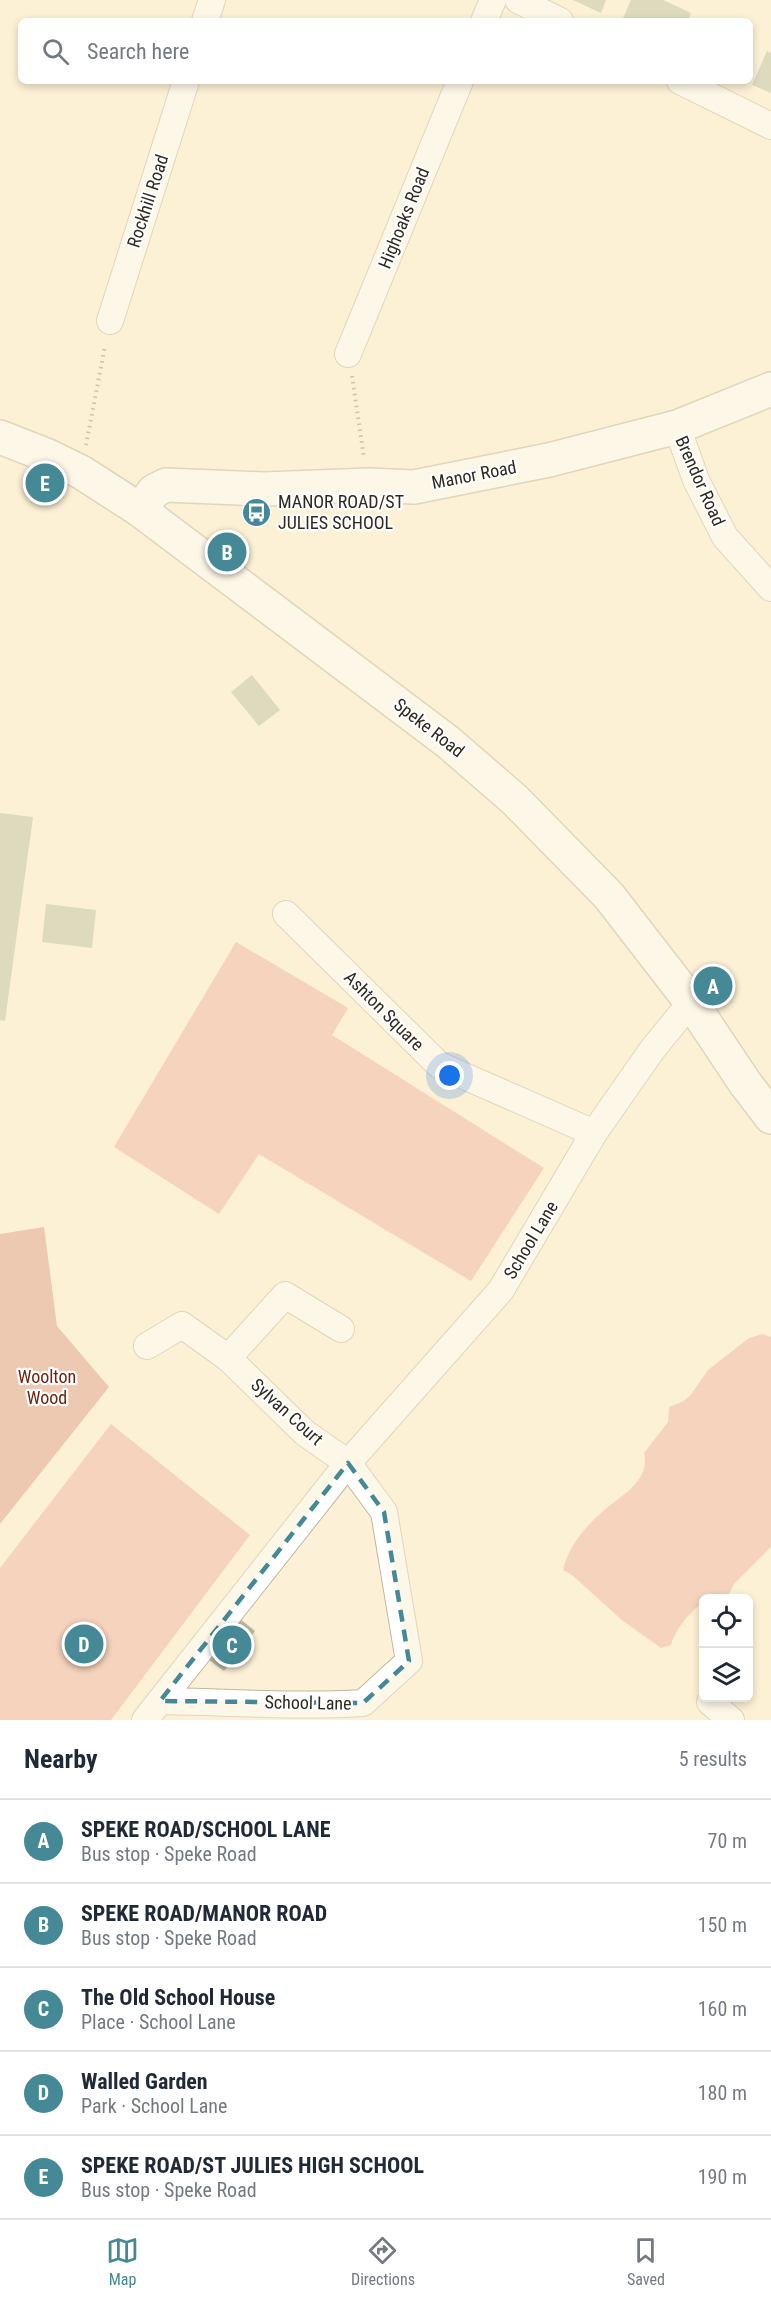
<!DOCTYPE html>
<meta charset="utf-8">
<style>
body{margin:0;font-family:"Roboto Condensed",sans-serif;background:#f6f6f7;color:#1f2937}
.controls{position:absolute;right:18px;bottom:18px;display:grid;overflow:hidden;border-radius:9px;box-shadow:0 3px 9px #0003}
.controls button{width:54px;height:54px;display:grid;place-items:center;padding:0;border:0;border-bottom:2px solid #e0e1e3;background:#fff;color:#1f2937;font:30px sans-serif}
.you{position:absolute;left:450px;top:1076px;width:21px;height:21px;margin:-15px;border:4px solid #fff;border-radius:50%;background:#1a73e8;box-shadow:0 0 0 9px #1a73e833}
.badge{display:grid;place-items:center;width:39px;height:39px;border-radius:50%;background:#448995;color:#fff;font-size:20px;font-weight:700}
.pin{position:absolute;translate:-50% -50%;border:3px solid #fff;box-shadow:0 2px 6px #0006}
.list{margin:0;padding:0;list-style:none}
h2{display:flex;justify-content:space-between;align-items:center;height:78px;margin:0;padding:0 24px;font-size:26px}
h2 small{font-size:20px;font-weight:400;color:#747a83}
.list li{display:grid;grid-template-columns:39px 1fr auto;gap:18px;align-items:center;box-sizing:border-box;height:84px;padding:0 24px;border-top:2px solid #e0e1e3}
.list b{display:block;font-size:22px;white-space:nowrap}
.list p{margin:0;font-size:20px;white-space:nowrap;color:#747a83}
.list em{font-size:20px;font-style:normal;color:#747a83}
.icon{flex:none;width:33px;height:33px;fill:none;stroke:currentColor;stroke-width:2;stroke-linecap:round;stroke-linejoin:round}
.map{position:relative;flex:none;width:771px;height:1720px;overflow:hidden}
.search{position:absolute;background:#fff;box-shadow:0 3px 9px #0003;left:18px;right:18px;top:18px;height:66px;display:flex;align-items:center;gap:15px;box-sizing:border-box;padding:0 21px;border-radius:9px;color:#747a83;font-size:22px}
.sheet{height:498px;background:#fff}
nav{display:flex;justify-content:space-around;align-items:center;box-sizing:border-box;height:84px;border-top:2px solid #e0e1e3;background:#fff;font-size:16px;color:#747a83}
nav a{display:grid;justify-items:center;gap:3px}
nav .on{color:#448995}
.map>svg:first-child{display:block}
.green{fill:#eeaf9d}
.forest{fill:#db9987}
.building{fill:#bbbea3}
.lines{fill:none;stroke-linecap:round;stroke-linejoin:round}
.minor-casing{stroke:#c1b69d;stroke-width:28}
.tertiary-casing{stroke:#c1b69d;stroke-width:36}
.path{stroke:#968e7c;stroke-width:4;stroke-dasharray:1.5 4.5;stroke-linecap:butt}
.minor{stroke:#fff;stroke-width:26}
.tertiary{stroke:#fff;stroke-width:33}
.marked{fill:none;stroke:#448995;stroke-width:4.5;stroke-dasharray:12 8;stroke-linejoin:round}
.labels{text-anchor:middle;stroke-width:4.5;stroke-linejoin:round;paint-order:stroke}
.street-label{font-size:18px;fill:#2f2a20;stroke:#fefefe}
.poi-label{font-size:18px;fill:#2f2a20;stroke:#fefefe;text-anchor:start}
.park-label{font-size:18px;fill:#70230c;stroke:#fefefe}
</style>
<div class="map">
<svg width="771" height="1720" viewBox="0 0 771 1720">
<rect width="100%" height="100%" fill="#fcf0d6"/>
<!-- green -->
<g class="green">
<polygon points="236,942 348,1008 332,1035 544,1168 471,1281 259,1154 219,1214 114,1147"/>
<path d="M763 1334 771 1337V1547L734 1584 727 1598H704L703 1603C690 1611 675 1630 671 1645L661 1648 623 1621 572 1575 563 1570C567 1549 585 1527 601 1513 619 1496 651 1482 644 1453L668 1422 669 1407 682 1402 690 1396 708 1370 749 1338Z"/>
<polygon points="111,1424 250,1535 111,1720 0,1720 0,1568"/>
</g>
<!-- forest -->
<polygon class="forest" points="44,1227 57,1326 109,1387 0,1524 0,1234"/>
<!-- building -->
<g class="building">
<polygon points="573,0 606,0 601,13"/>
<polygon points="631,0 663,0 691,13 688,21 622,21"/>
<polygon points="767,51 771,53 771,93 752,85"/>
<polygon points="252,675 280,710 259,726 231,692"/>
<polygon points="0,813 33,817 5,1021 0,1020"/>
<polygon points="46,904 96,910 92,948 42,942"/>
<polygon points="240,1619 255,1631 224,1671 209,1660"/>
</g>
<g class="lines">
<defs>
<g id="minor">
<polyline points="518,0 560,21"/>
<polyline points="205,21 212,0"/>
<polyline points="484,21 493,0"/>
<polyline points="680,81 771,126"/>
<polyline points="110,321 186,81"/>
<polyline points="348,354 460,81"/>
<polyline points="677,427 696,480 725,537 771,588"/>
<polyline points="286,914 439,1065 594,1133"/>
<path d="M147 1346 182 1325 228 1358 305 1433 348 1463 384 1512 409 1661 363 1703C296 1707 228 1702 160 1701"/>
<polyline points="228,1358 285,1295 341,1329"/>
<polyline points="710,1702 731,1720"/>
<polyline points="145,1720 348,1463 501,1290 594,1133 652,1050 691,1002"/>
</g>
<g id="tertiary">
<polyline points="0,437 46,455 81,472 140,510 448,742 515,800 609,896 691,1002 745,1083 771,1117"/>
<polyline points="140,510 154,491 166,485 264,489 369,485 414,487 549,460 677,427 771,389"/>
</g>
</defs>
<!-- minor casing -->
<use href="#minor" class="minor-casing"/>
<!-- tertiary casing -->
<use href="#tertiary" class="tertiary-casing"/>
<!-- path -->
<g class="path">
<polyline points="352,376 364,458"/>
<polyline points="86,445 105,346"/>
</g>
<!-- minor -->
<use href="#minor" class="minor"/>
<!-- tertiary -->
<use href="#tertiary" class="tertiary"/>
</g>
<!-- marked area -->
<path d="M0 0H771V1720H0ZM348 1463 384 1512 409 1661 363 1703 160 1701Z" fill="#fcf0d6" fill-opacity=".55" fill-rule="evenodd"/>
<path class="marked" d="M348 1463 384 1512 409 1661 363 1703 160 1701Z"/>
<!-- icons -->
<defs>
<symbol id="bus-disc" viewBox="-11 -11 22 22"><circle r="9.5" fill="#448995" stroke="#fefefe"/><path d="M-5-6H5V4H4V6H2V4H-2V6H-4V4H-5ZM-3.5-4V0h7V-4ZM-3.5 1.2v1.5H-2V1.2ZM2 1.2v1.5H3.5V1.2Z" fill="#fff"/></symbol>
</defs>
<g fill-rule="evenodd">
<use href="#bus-disc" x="240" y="496" width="33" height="33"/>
</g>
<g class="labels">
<!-- street labels -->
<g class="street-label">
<text transform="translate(148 201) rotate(-72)" y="6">Rockhill Road</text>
<text transform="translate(404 218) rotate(-68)" y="6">Highoaks Road</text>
<text transform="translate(474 475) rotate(-11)" y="6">Manor Road</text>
<text transform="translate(700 481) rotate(66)" y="6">Brendor Road</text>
<text transform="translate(429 728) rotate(38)" y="6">Speke Road</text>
<text transform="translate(384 1011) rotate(45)" y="6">Ashton Square</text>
<text transform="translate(531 1240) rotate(-59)" y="6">School Lane</text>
<text transform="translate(287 1412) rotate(42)" y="6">Sylvan Court</text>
<text transform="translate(308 1703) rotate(1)" y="6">School Lane</text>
</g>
<!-- poi labels -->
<g class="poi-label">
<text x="278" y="508">MANOR ROAD/ST<tspan x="278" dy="21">JULIES SCHOOL</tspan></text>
</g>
<!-- park labels -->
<g class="park-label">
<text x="47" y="1383">Woolton<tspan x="47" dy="21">Wood</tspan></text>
</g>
</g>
</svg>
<div class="controls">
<button><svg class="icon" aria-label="locate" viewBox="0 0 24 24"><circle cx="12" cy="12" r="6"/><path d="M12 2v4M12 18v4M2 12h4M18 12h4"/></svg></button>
<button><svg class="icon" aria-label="layers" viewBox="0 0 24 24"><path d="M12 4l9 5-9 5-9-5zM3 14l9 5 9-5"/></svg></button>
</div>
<div class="you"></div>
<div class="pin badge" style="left:713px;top:986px">A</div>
<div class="pin badge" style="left:227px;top:552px">B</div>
<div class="pin badge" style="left:232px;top:1645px">C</div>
<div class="pin badge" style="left:84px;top:1644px">D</div>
<div class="pin badge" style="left:45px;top:483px">E</div>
<div class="search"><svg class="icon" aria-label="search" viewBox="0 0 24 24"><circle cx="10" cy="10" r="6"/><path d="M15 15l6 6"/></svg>Search here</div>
</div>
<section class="sheet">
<h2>Nearby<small>5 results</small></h2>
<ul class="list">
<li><span class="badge">A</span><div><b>SPEKE ROAD/SCHOOL LANE</b><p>Bus stop · Speke Road</p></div><em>70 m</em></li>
<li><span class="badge">B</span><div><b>SPEKE ROAD/MANOR ROAD</b><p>Bus stop · Speke Road</p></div><em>150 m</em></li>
<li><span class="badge">C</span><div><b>The Old School House</b><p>Place · School Lane</p></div><em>160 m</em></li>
<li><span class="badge">D</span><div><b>Walled Garden</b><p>Park · School Lane</p></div><em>180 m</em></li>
<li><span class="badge">E</span><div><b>SPEKE ROAD/ST JULIES HIGH SCHOOL</b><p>Bus stop · Speke Road</p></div><em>190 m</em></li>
</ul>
</section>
<nav>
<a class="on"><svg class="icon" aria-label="map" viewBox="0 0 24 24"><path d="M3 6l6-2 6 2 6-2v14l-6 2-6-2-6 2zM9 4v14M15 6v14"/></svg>Map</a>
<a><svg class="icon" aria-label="directions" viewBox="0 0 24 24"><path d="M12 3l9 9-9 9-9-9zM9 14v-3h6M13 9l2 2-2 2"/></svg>Directions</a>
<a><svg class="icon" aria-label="saved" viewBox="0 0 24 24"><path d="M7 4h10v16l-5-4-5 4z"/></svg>Saved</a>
</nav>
